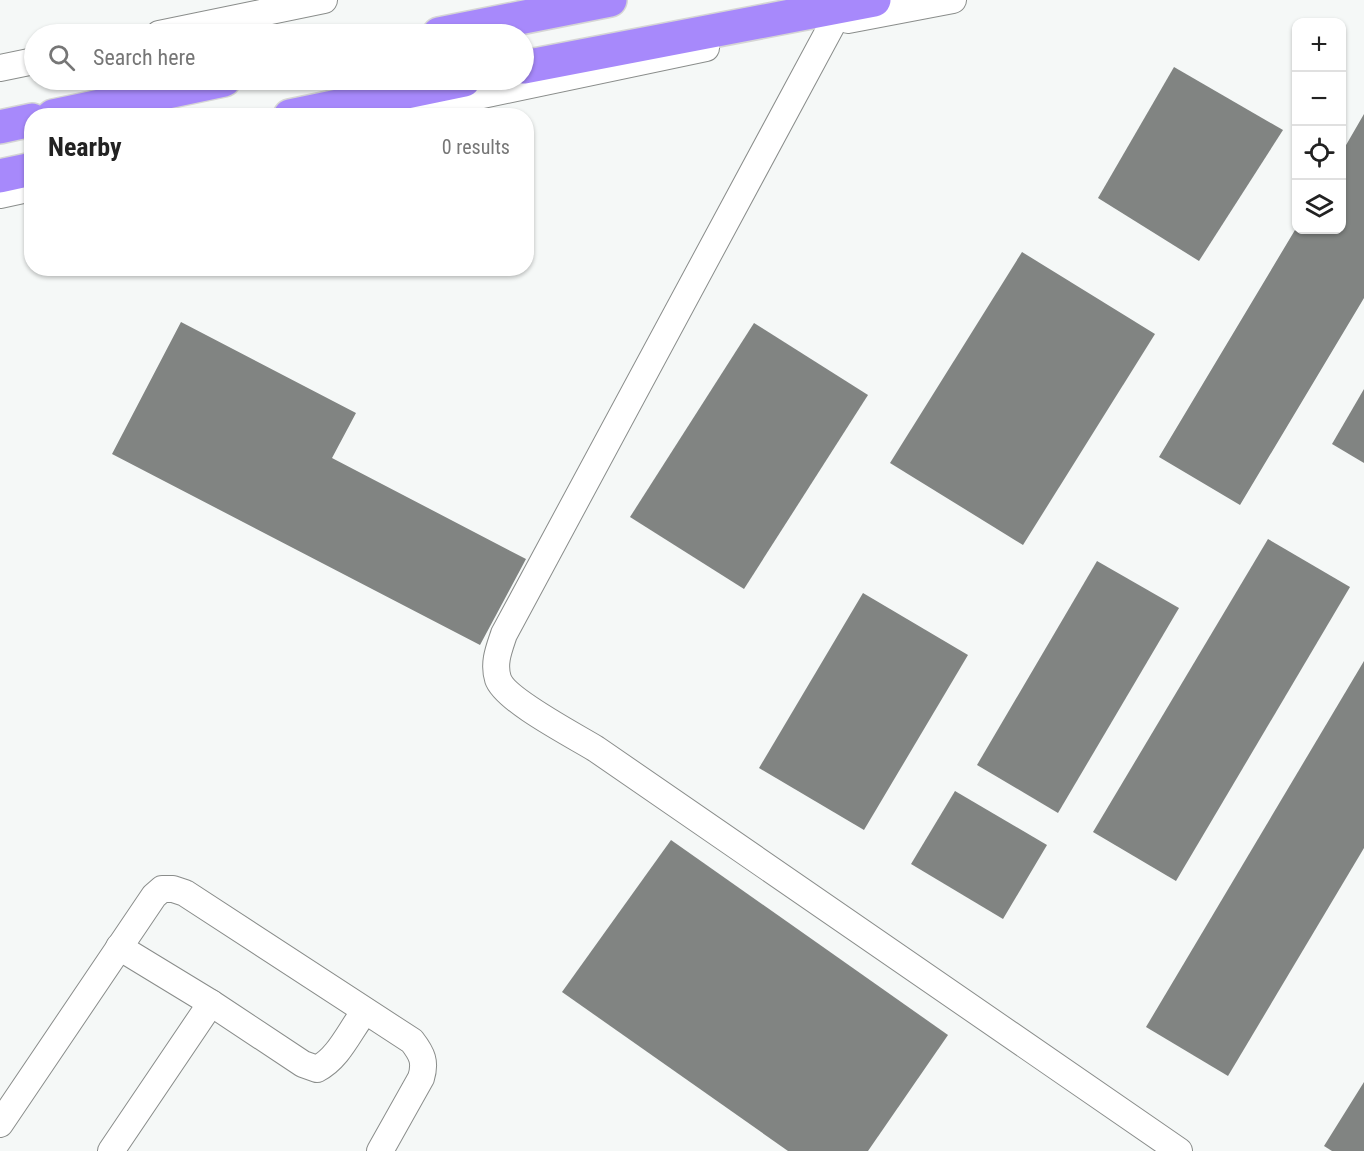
<!DOCTYPE html>
<meta charset="utf-8">
<style>
body{margin:0;font-family:"Roboto Condensed",sans-serif;background:#f2f2f2;color:#222}
.controls{position:absolute;right:18px;top:18px;display:grid;overflow:hidden;border-radius:12px;box-shadow:0 2px 4px #0004}
.controls button{width:54px;height:54px;display:grid;place-items:center;padding:0;border:0;border-bottom:2px solid #e0e0e0;background:#fff;color:#222;font:30px sans-serif}
.list{margin:0;padding:0;list-style:none}
h2{display:flex;justify-content:space-between;align-items:center;height:78px;margin:0;padding:0 24px;font-size:26px}
h2 small{font-size:20px;font-weight:400;color:#767676}
.icon{flex:none;width:33px;height:33px;fill:none;stroke:currentColor;stroke-width:2;stroke-linecap:round;stroke-linejoin:round}
.map{position:relative;flex:none;width:1364px;height:1151px;overflow:hidden}
.search{position:absolute;background:#fff;box-shadow:0 2px 4px #0004;left:24px;top:24px;width:510px;height:66px;display:flex;align-items:center;gap:15px;box-sizing:border-box;padding:0 21px;border-radius:33px;color:#767676;font-size:22px}
.panel{position:absolute;background:#fff;box-shadow:0 2px 4px #0004;left:24px;top:108px;width:510px;height:168px;border-radius:24px}
.map>svg:first-child{display:block}
.building{fill:#818482}
.lines{fill:none;stroke-linecap:round;stroke-linejoin:round}
.minor-casing{stroke:#8a8d8b;stroke-width:28}
.highway-casing{stroke:#d5d5d5;stroke-width:36}
.minor{stroke:#fff;stroke-width:26}
.highway{stroke:#a789fb;stroke-width:33}
</style>
<div class="map">
<svg width="1364" height="1151" viewBox="0 0 1364 1151">
<rect width="100%" height="100%" fill="#f5f8f7"/>
<!-- building -->
<g class="building">
<polygon points="1174,67 1283,130 1199,261 1098,198"/>
<polygon points="1364,114 1364,298 1240,505 1159,457 1295,230 1342,230 1342,152"/>
<polygon points="1022,252 1155,334 1023,545 890,463"/>
<polygon points="181,322 356,413 332,458 526,559 480,645 112,454"/>
<polygon points="754,323 868,395 744,589 630,517"/>
<polygon points="1364,389 1364,463 1332,444"/>
<polygon points="1268,539 1350,587 1176,881 1093,832"/>
<polygon points="1097,561 1179,608 1058,813 977,765"/>
<polygon points="863,593 968,655 864,830 759,768"/>
<polygon points="1364,661 1364,848 1228,1076 1146,1027"/>
<polygon points="955,791 1047,845 1003,919 911,864"/>
<polygon points="671,840 948,1035 868,1151 788,1151 562,992"/>
<polygon points="1364,1082 1364,1151 1332,1151 1324,1146"/>
</g>
<g class="lines">
<defs>
<g id="minor">
<polyline points="848,20 953,0"/>
<path d="M833 23 504 634C499 649 493 663 498 679 505 700 575 736 596 749L1179 1151"/>
<polyline points="159,34 324,0"/>
<polyline points="0,68 34,61"/>
<polyline points="383,116 706,48"/>
<polyline points="0,195 32,188"/>
<path d="M119 947 211 1003 303 1064 317 1069C339 1058 350 1030 365 1011"/>
<path d="M0 1124 154 896 162 889H173L185 893 412 1041C422 1054 426 1062 421 1078L380 1151"/>
<polyline points="111,1151 211,1003"/>
</g>
<g id="highway">
<polyline points="439,34 610,0"/>
<polyline points="524,67 874,0"/>
<polyline points="53,116 224,80"/>
<polyline points="290,116 464,80"/>
<polyline points="0,127 32,120"/>
<polyline points="0,176 32,169"/>
</g>
</defs>
<!-- minor casing -->
<use href="#minor" class="minor-casing"/>
<!-- highway casing -->
<use href="#highway" class="highway-casing"/>
<!-- minor -->
<use href="#minor" class="minor"/>
<!-- highway -->
<use href="#highway" class="highway"/>
</g>
</svg>
<div class="controls">
<button>+</button>
<button>−</button>
<button><svg class="icon" aria-label="locate" viewBox="0 0 24 24"><circle cx="12" cy="12" r="6"/><path d="M12 2v4M12 18v4M2 12h4M18 12h4"/></svg></button>
<button><svg class="icon" aria-label="layers" viewBox="0 0 24 24"><path d="M12 4l9 5-9 5-9-5zM3 14l9 5 9-5"/></svg></button>
</div>
<div class="search"><svg class="icon" aria-label="search" viewBox="0 0 24 24"><circle cx="10" cy="10" r="6"/><path d="M15 15l6 6"/></svg>Search here</div>
<section class="panel">
<h2>Nearby<small>0 results</small></h2>
<ul class="list">
</ul>
</section>
</div>
